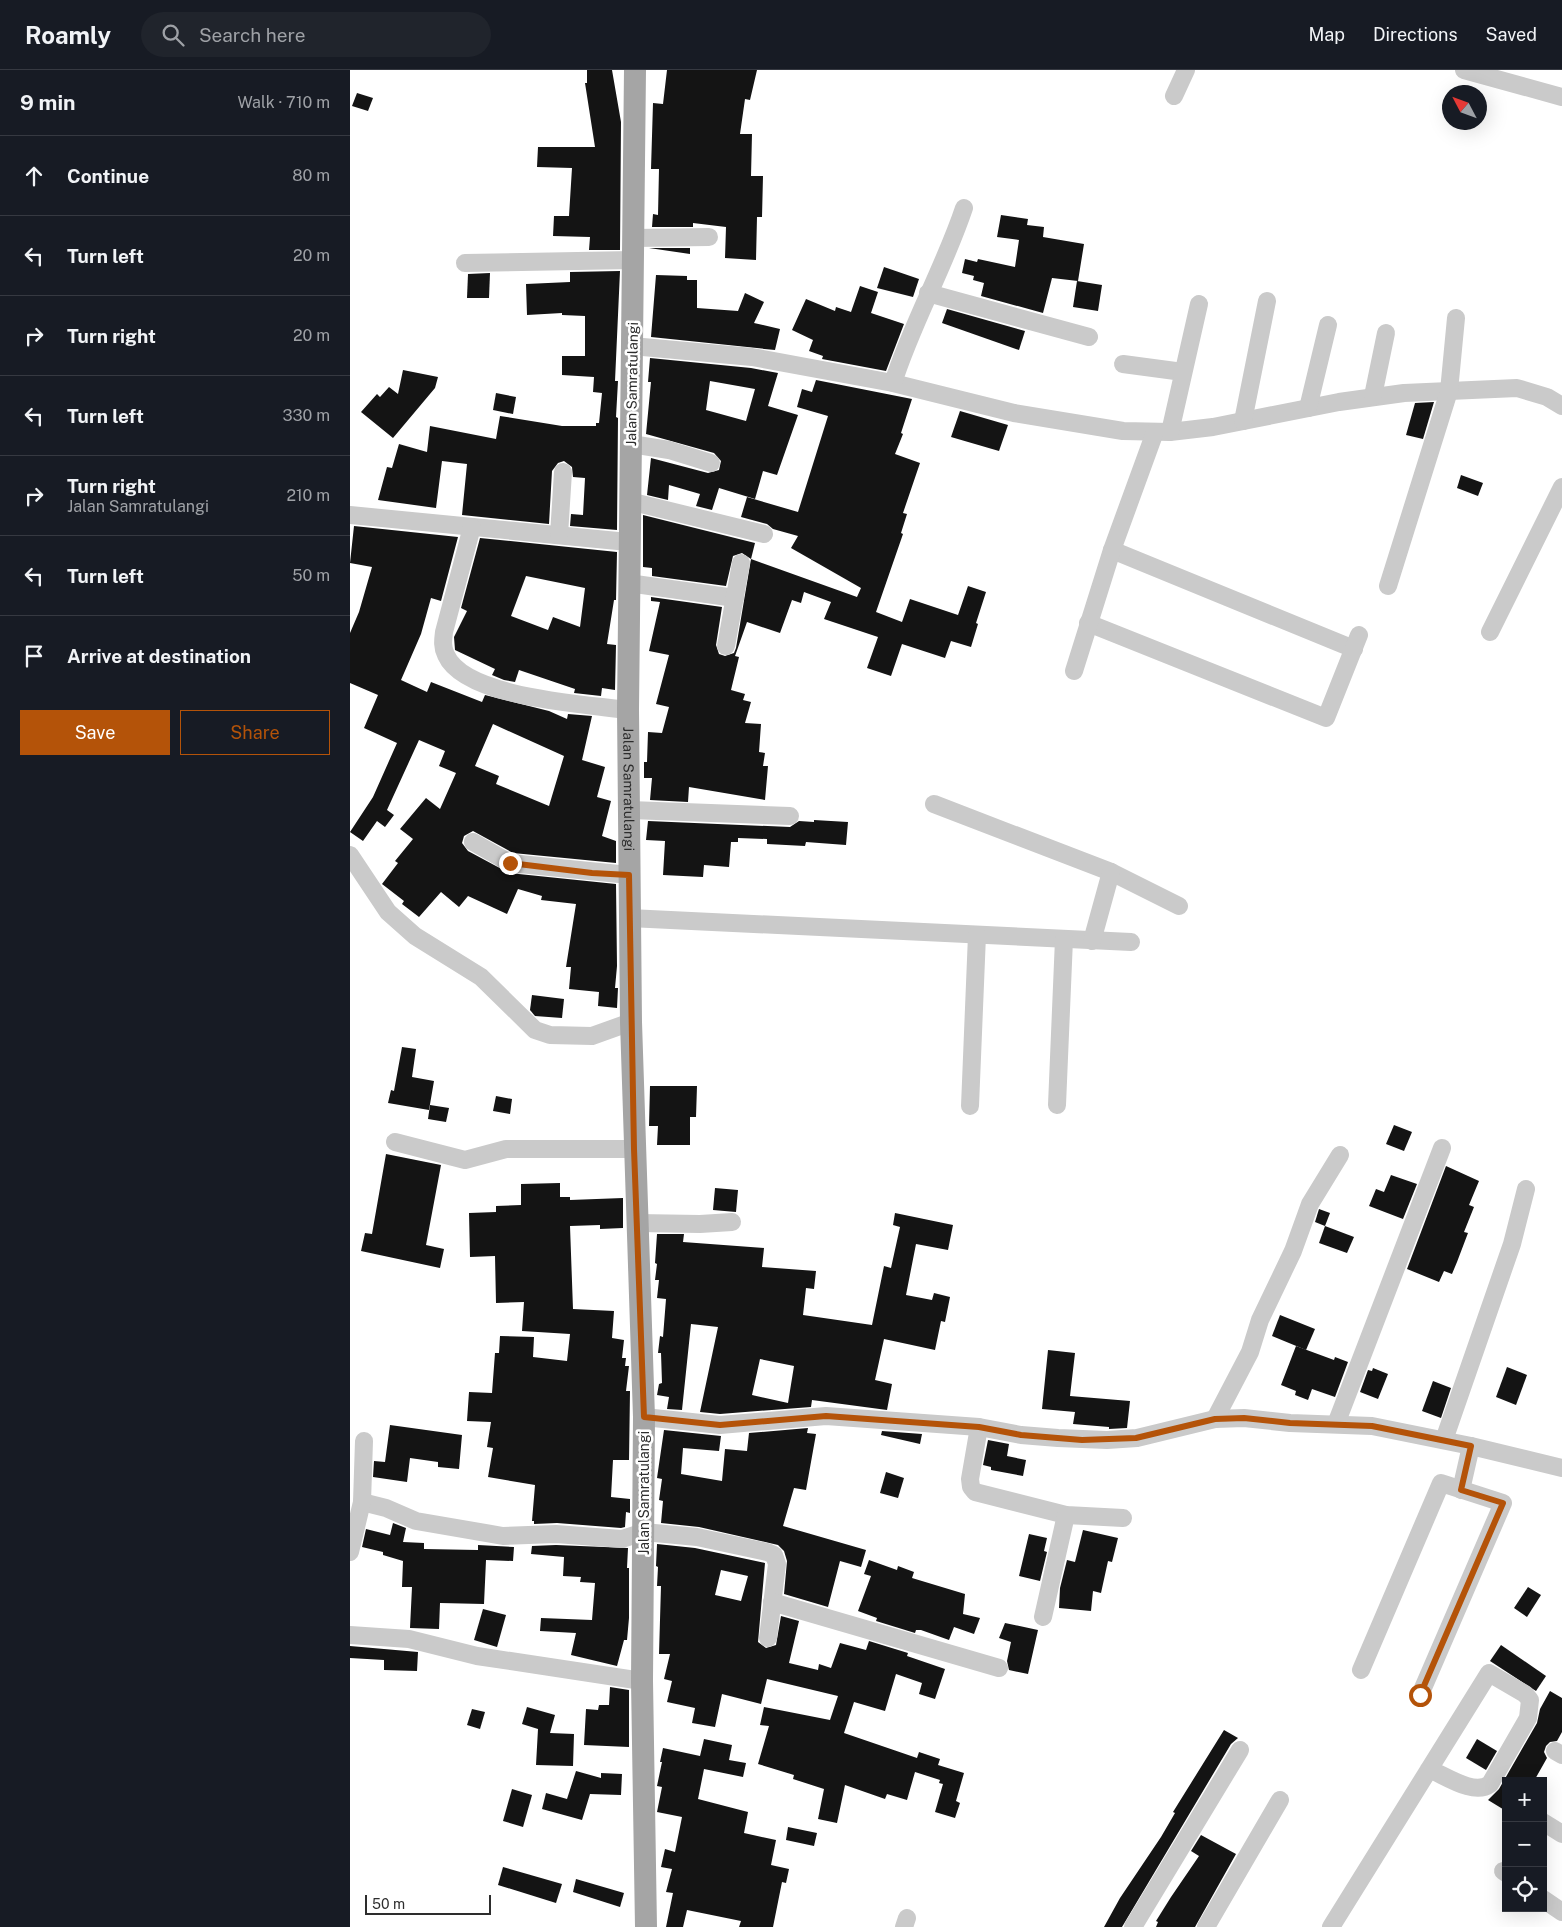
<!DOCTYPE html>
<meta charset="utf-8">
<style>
body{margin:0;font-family:"Public Sans",sans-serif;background:#20242c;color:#f1f3f6}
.controls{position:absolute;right:15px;bottom:15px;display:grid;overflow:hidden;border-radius:0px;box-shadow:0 5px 20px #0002}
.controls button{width:45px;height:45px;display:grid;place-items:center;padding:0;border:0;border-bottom:1px solid #363941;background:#171b24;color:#f1f3f6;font:25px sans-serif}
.compass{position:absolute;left:1092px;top:15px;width:45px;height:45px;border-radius:50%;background:#171b24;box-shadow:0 5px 20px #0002;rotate:311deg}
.scale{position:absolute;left:15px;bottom:12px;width:126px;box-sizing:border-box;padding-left:5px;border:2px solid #2d2d2d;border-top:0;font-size:14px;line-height:18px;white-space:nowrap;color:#2d2d2d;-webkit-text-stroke:4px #fff;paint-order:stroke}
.stop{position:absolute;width:15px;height:15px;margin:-11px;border:4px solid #b45309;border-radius:50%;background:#fff}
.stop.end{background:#b45309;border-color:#fff;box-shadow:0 1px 5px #0008}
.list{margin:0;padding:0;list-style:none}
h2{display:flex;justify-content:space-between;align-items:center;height:65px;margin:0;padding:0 20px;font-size:21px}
h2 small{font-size:16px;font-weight:400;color:#9ea1a6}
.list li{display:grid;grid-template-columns:32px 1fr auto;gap:15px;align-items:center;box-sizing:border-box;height:80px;padding:0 20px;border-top:1px solid #363941}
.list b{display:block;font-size:19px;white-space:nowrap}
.list p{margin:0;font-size:16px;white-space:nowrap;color:#9ea1a6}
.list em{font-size:16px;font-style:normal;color:#9ea1a6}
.actions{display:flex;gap:10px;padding:15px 20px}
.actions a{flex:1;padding:11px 0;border:1px solid #b45309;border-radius:0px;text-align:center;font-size:18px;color:#b45309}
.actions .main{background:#b45309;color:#fff}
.icon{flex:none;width:28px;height:28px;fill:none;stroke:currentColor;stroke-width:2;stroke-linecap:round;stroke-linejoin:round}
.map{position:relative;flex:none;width:1212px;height:1857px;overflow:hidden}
header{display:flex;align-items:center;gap:30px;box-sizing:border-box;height:70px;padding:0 25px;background:#171b24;border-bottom:1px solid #363941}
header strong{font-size:24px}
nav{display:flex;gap:28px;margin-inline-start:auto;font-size:18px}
.search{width:350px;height:45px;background:#20242c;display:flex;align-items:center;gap:12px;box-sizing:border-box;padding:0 18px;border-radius:28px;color:#9ea1a6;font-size:19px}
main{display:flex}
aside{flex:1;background:#171b24}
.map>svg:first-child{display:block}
.building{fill:#141414;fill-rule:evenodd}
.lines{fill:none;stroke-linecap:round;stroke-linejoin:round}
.minor{stroke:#cacaca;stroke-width:18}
.major{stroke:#a5a5a5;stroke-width:22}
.route{stroke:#b45309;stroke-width:6}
.labels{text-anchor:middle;stroke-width:5;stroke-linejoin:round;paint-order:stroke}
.street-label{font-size:14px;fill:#2d2d2d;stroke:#fff}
</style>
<header>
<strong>Roamly</strong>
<div class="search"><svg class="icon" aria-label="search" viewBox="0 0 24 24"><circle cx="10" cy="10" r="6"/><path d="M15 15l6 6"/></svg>Search here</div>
<nav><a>Map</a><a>Directions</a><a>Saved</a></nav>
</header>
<main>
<aside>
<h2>9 min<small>Walk · 710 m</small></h2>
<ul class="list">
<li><svg class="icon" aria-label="ahead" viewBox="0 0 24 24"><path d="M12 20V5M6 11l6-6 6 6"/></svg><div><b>Continue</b></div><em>80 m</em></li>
<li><svg class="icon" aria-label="left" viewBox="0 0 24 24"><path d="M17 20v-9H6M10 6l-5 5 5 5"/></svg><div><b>Turn left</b></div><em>20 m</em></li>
<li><svg class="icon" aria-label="right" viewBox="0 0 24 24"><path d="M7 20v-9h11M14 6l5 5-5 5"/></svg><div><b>Turn right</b></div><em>20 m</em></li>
<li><svg class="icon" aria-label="left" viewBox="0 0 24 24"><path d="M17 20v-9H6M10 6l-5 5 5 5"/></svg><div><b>Turn left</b></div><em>330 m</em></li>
<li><svg class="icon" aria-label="right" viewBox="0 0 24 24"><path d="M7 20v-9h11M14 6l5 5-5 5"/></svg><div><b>Turn right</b><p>Jalan Samratulangi</p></div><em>210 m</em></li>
<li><svg class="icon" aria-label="left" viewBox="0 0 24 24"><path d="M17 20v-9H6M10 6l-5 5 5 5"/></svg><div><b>Turn left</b></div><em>50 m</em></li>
<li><svg class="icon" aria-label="arrive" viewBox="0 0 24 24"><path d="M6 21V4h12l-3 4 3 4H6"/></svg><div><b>Arrive at destination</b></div></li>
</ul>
<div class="actions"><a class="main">Save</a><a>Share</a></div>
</aside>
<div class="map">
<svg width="1212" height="1857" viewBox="0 0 1212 1857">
<rect width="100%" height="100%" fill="#fff"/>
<!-- building -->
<g class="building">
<polygon points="237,0 262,0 271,52 270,180 239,180 240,167 203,166 204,146 219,146 222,98 187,97 188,77 245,77 235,13 237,13"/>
<polygon points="317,0 407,0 400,30 395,29 390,64 402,64 401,106 413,106 412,147 407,147 406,190 375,188 376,157 343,153 343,157 302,157 303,144 308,145 309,99 301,99 303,33 313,34"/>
<polygon points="7,23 23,28 18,41 2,36"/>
<polygon points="651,145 678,149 677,155 694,157 693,167 734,174 728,211 702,208 693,243 631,226 634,213 623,210 624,206 612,203 615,189 627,192 628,189 665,197 669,170 647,167"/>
<polygon points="299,178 340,178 340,184"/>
<polygon points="534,197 569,209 563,227 527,218"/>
<polygon points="270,201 265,311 268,311 266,347 268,348 267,460 220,456 221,444 233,445 235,408 223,407 222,397 214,391 208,393 202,401 199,454 112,445 117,394 92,391 86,438 28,430 37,397 42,398 49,374 77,382 80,356 146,369 150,346 212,356 246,356 246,353 249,353 252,323 243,322 244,307 212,305 212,286 235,286 235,246 212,245 212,243 177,245 176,214 220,212 220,202"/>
<polygon points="140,203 139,228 117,228 118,204"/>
<polygon points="306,205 337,206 337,210 347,210 347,238 388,241 395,223 414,232 404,253 430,259 425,280 301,267"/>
<polygon points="727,211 752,215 748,241 723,237"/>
<polygon points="510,216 528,222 521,243 554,254 536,301 472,289 473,286 459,281 463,270 442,260 456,229 485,241 486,237 501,242"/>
<polygon points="597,239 675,261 669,280 592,253"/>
<path d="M300 288 401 298 428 303 418 336 448 345 427 405 413 401 405 429 369 418 362 440 346 436 350 424 319 415 318 430 297 425 301 388 358 403 369 400 371 391 364 383 296 364 301 312H298ZM360 311 405 319 396 351 356 340Z"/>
<polygon points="53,300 88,307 85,318 43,368 11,342 27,324 30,327 39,317 48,324"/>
<polygon points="466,310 562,329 551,363 553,364 545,384 570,393 553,443 557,444 551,463 553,464 526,542 552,552 560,529 608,545 618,516 636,522 626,553 628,554 621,577 601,571 595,588 552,574 541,606 517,598 528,567 474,549 481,532 454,522 451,533 442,530 430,563 397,552 385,586 389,587 381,620 395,624 393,630 401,632 395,653 411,654 409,682 415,683 413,696 418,696 415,730 339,717 338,732 300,730 302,708 294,708 294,692 297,692 298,662 312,663 319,637 306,634 319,585 299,581 310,532 301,531 301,527 372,537 366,575 369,584 375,586 384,583 386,578 401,489 507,527 511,518 441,478 448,466 423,459 417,454 391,447 397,427 448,442 478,346 447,337 452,319 462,322"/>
<polygon points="146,323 166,327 163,344 143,340"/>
<polygon points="1084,332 1073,369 1056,365 1065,333"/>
<polygon points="610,341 658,355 649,381 601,367"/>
<polygon points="1111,405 1133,413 1128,426 1107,418"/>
<polygon points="293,445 405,473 401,489 392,483 383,486 376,516 302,506 302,498 293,497"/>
<path d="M4 456 108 467 91 531 81 528 71 564 51 610 77 622 81 612 132 632 135 625 199 641 217 649 218 644 242 646 232 690 255 697 247 727 261 731 252 766 266 771V793L163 783 123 761 114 766 112 773 118 781 159 803 266 814 267 896 265 918H268L267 938 248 936 249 922 219 919 221 897H216L226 834 191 830 192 826 168 819 157 844 118 826 109 837 91 822 69 847 52 834 54 831 32 814 48 793 45 791 63 769 50 759 76 728 90 739 106 703 89 696 95 681 69 670 37 740 44 745 35 757 27 751 13 771 0 762 23 727 47 673 14 658 28 625 0 613V563L9 542 22 497 0 493ZM143 654 214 686 199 736 146 714 149 706 125 696Z"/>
<path d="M130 468 267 482 266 530H264L257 574 266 575 265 620 252 618 251 626 224 623 225 619 169 600 165 612 154 610 142 605 145 599 105 580 104 567 117 541 111 538ZM176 506 235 518 230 557 203 547 198 560 161 546Z"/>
<polygon points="464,750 498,752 496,775 456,772 455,776 417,774 417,769 388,768 388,772 381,772 379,797 354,795 353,807 313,805 315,771 296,770 298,751 440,757 449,751 464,752"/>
<polygon points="182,925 214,929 212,948 185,946 180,940"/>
<polygon points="52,977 66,979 62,1007 84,1011 79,1040 38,1033 41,1020 44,1021"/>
<polygon points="300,1016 347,1016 346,1047 340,1047 340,1075 307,1075 308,1056 299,1056"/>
<polygon points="146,1026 162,1029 160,1044 143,1041"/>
<polygon points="80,1035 99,1038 96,1052 78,1049"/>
<polygon points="1044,1055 1062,1062 1054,1081 1036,1074"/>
<polygon points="36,1084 91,1095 76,1175 94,1179 90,1198 11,1181 15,1163 22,1164"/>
<polygon points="1096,1096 1129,1111 1119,1135 1124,1137 1114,1162 1118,1163 1107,1192 1102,1204 1094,1201 1089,1212 1057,1199"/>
<polygon points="1041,1105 1067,1114 1053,1149 1019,1136 1026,1119 1034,1122"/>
<polygon points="210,1113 210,1127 220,1127 220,1130 273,1128 273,1158 250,1159 250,1155 220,1156 223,1239 264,1241 262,1268 274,1270 272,1288 276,1288 275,1296 279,1296 276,1321 280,1321 279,1390 263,1390 261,1427 280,1429 280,1443 276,1442 275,1457 271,1458 207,1453 184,1454 184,1451 182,1451 185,1415 138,1407 143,1378 137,1377 141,1352 117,1351 119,1322 142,1323 145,1283 149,1283 150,1266 184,1267 183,1287 217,1291 220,1264 172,1261 174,1232 146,1233 145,1186 120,1187 119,1143 146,1142 146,1136 171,1135 171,1114"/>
<polygon points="365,1118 388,1120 386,1142 363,1140"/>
<polygon points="969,1139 980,1143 975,1156 965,1152"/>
<path d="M545 1143 603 1155 598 1180 566 1174 556 1225 582 1230 584 1223 600 1227 595 1252 591 1251 585 1280 534 1269 525 1310 542 1314 537 1340 462 1330 461 1337 370 1344 350 1342 368 1257 341 1254 332 1340 317 1339 319 1327 307 1325 309 1314 312 1313 311 1283H308L310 1266 313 1267 316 1229 307 1228 309 1210H305L307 1194 305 1193 307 1164H334L333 1172 414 1178 412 1197 466 1201 464 1219 456 1218 453 1245 522 1255 534 1196 541 1198 550 1157 543 1155ZM410 1289 444 1296 438 1333 402 1325Z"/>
<polygon points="975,1156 1004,1167 997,1183 969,1173"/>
<polygon points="930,1245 965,1259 956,1280 922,1266"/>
<polygon points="946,1276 984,1290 985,1287 998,1292 985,1327 962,1319 958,1330 945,1325 946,1321 931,1315"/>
<polygon points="698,1280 725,1283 720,1326 780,1331 777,1358 759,1359 759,1357 723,1354 725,1342 692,1339"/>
<polygon points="1157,1297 1177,1305 1166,1335 1146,1327"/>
<polygon points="1023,1298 1038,1304 1028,1329 1010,1322 1018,1300 1022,1301"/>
<polygon points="1083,1311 1101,1318 1091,1348 1072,1341"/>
<polygon points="40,1355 112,1365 109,1399 88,1397 88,1392 60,1388 57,1412 23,1407 24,1391 35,1392"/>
<polygon points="458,1358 457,1363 466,1364 456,1420 444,1418 433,1456 516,1480 511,1497 490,1491 478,1537 434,1524 437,1491 434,1481 428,1475 349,1457 311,1453 313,1431 309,1430 312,1409 307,1408 314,1360 371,1366 369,1381 333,1378 331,1404 372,1411 375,1379 397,1381 399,1363"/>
<polygon points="532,1361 572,1364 570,1374 531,1365"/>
<polygon points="638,1370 659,1374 657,1386 676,1390 673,1406 641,1400 641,1397 633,1395"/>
<polygon points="536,1402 554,1408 548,1428 530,1423"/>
<polygon points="43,1453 56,1458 53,1472 74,1473 74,1479 128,1480 128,1475 164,1477 163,1491 136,1490 134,1534 90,1533 89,1559 60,1558 62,1517 52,1517 53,1491 33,1485 33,1482 12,1477 16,1459 40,1465"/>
<polygon points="733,1460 768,1468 762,1492 758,1491 751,1523 743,1521 741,1541 709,1538 710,1518 717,1490 725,1492"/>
<polygon points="679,1464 697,1468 694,1481 697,1482 690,1511 669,1506"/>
<path d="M307 1474 345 1478 415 1493 408 1572 416 1578 426 1575 431 1546 449 1551 439 1593 468 1600 469 1594 481 1598 490 1573 516 1580 519 1571 558 1583 557 1586 595 1599 585 1629 569 1624 572 1613 546 1604 535 1641 504 1632 494 1663 567 1688 569 1682 590 1689 588 1695 614 1703 606 1731 610 1733 605 1748 585 1742 593 1714 589 1713 590 1710 565 1702 557 1730 537 1724 535 1729 495 1715 487 1753 468 1749 474 1719 443 1709 444 1705 408 1694 419 1656 410 1655 414 1637 480 1650 488 1626 417 1609 411 1634 372 1624 365 1657 342 1653 345 1638 317 1632 322 1611 314 1609 320 1584H309L311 1516H307L308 1497 306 1496ZM371 1500 398 1506 391 1531 365 1525Z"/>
<polygon points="206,1475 278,1478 277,1498 279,1498 279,1548 277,1570 274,1570 267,1596 221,1585 226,1563 190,1561 191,1548 242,1550 245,1513 230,1512 231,1507 213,1506 214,1487 181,1484 182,1476"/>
<polygon points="519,1490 547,1500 548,1496 564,1502 562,1508 615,1524 613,1544 630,1548 624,1564 604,1557 599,1570 571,1560 566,1560 565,1563 526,1551 527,1548 508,1541 521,1506 514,1504"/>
<polygon points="1178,1517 1191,1525 1177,1547 1164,1538"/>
<polygon points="133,1539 156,1545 147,1577 124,1570"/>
<polygon points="655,1553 688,1560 678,1604 659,1600 657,1591 661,1572 649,1568"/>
<polygon points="1151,1575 1196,1606 1186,1621 1140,1591"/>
<polygon points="0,1576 68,1582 67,1601 34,1600 34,1590 0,1588"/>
<polygon points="260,1617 279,1620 279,1677 234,1675 236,1639 248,1640 249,1635 259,1635"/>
<polygon points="1200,1621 1212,1628 1212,1662 1207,1671 1200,1672 1196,1676 1194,1682 1197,1688 1184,1711 1156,1711 1156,1741 1138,1730 1149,1719 1187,1653 1190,1639"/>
<polygon points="177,1637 205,1645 200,1663 224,1664 223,1696 186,1695 188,1659 172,1654"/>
<polygon points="122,1639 135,1642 130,1659 117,1655"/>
<polygon points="874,1660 888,1668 881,1674 772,1857 754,1857 770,1828 811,1767 825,1743 823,1742"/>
<polygon points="354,1669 382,1675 379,1690 396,1693 393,1707 354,1699 348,1729 398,1742 394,1763 426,1770 421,1795 439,1799 436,1813 432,1812 423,1857 389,1857 391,1851 337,1840 333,1857 316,1857 323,1823 316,1822 322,1799 311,1797 315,1779 325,1782 332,1747 307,1742 312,1717 307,1716 312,1692 310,1692 313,1678 350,1686"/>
<polygon points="1127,1669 1147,1681 1136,1700 1116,1688"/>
<polygon points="226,1701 251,1708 251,1703 272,1704 271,1725 240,1724 232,1750 192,1739 196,1723 217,1729"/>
<polygon points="162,1719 182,1725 173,1757 153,1751"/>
<polygon points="438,1757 467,1763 464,1776 436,1770"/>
<polygon points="851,1765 886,1784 845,1857 806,1857 808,1852 806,1851 821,1827 849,1786 841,1781"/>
<polygon points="153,1797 212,1814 206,1833 148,1815"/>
<polygon points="226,1809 274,1823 270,1837 223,1822"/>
</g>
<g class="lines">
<!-- minor -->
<g class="minor">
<polyline points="1114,0 1212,27"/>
<polyline points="824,26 836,0"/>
<polyline points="284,168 359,167"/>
<polyline points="115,193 283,190"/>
<polyline points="578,223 739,267"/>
<polyline points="282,276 402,287 543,313 664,343 773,361 820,362 863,357 989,332 1054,323 1167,318 1197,327 1212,336"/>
<polyline points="773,294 833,302"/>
<path d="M543 313C562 253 594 198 614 138"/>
<polyline points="1023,326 1036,263"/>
<polyline points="958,338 978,255"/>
<polyline points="893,351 917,231"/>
<polyline points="820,362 849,234"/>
<polyline points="281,374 319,380 361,393"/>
<polyline points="279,431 414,464"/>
<polyline points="0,445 278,472"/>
<path d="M122 457 94 562C93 570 92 577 96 585 115 628 235 634 278 640"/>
<polyline points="209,465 213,402"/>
<polyline points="762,480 1004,579"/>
<polyline points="278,513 385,528"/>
<polyline points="1038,516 1099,321 1106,248"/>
<polyline points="738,553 976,648 1009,565"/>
<polyline points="1140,562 1212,417"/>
<polyline points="376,576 391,493"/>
<polyline points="724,601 762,480 805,362"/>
<polyline points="584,734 761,802 829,836"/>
<polyline points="280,740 440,746"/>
<polyline points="123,772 160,793 279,805"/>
<polyline points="0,785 38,842 65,866 131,907 185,960 200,965 242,966 281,952"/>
<polyline points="279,848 781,872"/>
<polyline points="742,871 761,802"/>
<polyline points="707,1035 714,869"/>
<polyline points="620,1036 627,865"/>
<polyline points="45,1072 115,1090 156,1079 284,1079"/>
<polyline points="287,1153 350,1154 382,1152"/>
<polyline points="294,1347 370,1355 476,1346 629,1357 671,1365 708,1368 757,1370 787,1368 865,1349 894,1348 940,1353 1022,1356 1121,1376 1212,1398"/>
<polyline points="865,1349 900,1282 910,1250 943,1181 960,1134 990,1085"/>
<polyline points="986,1354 1092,1078"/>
<polyline points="629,1357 620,1409 621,1417 625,1422 716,1445 773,1448"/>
<polyline points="1094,1370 1162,1174 1176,1119"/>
<polyline points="1111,1420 1121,1376"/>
<polyline points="12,1432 36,1438 66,1451 153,1466 206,1464 272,1469 294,1462 347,1467 417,1482 424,1485 427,1494 418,1568"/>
<polyline points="0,1482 12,1432 14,1371"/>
<polyline points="422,1532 649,1598"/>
<polyline points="693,1547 716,1445"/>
<polyline points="0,1565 59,1569 127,1586 292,1611"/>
<polyline points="1011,1600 1091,1413 1153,1433 1070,1625"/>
<polyline points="1205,1681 1212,1685"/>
<polyline points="1193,1752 1212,1764"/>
<polyline points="1153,1801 1156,1803"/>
<polyline points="1193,1829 1212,1842"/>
<polyline points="554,1857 557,1848"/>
<polyline points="783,1857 890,1680"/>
<polyline points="856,1857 930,1730"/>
<path d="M981 1857 1139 1603 1175 1624 1180 1630 1178 1648 1140 1714C1124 1726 1096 1706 1079 1699"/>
</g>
<!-- major -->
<path class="major" id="s1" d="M285 0 278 640 281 952 294 1347 292 1611 296 1857"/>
</g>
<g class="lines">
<!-- route -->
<polyline class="route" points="160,793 242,803 279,805 284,1079 294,1347 370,1355 476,1346 629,1357 671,1365 732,1370 786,1368 865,1349 894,1348 940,1353 1022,1356 1121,1376 1111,1420 1153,1433 1070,1625"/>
</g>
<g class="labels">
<!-- street labels -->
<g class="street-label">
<text transform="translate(282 314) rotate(-89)" y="5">Jalan Samratulangi</text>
<text dy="5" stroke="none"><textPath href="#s1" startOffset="719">Jalan Samratulangi</textPath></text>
<text transform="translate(294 1423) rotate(-90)" y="5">Jalan Samratulangi</text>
</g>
</g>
</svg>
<div class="controls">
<button>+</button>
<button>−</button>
<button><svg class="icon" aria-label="locate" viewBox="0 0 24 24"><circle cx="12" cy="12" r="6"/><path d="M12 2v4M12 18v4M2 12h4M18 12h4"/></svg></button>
</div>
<svg class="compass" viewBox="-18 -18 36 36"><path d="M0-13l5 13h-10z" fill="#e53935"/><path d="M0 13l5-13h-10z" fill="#9ea1a6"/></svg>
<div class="scale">50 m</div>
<div class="stop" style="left:1070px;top:1625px"></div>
<div class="stop end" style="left:160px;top:793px"></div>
</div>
</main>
